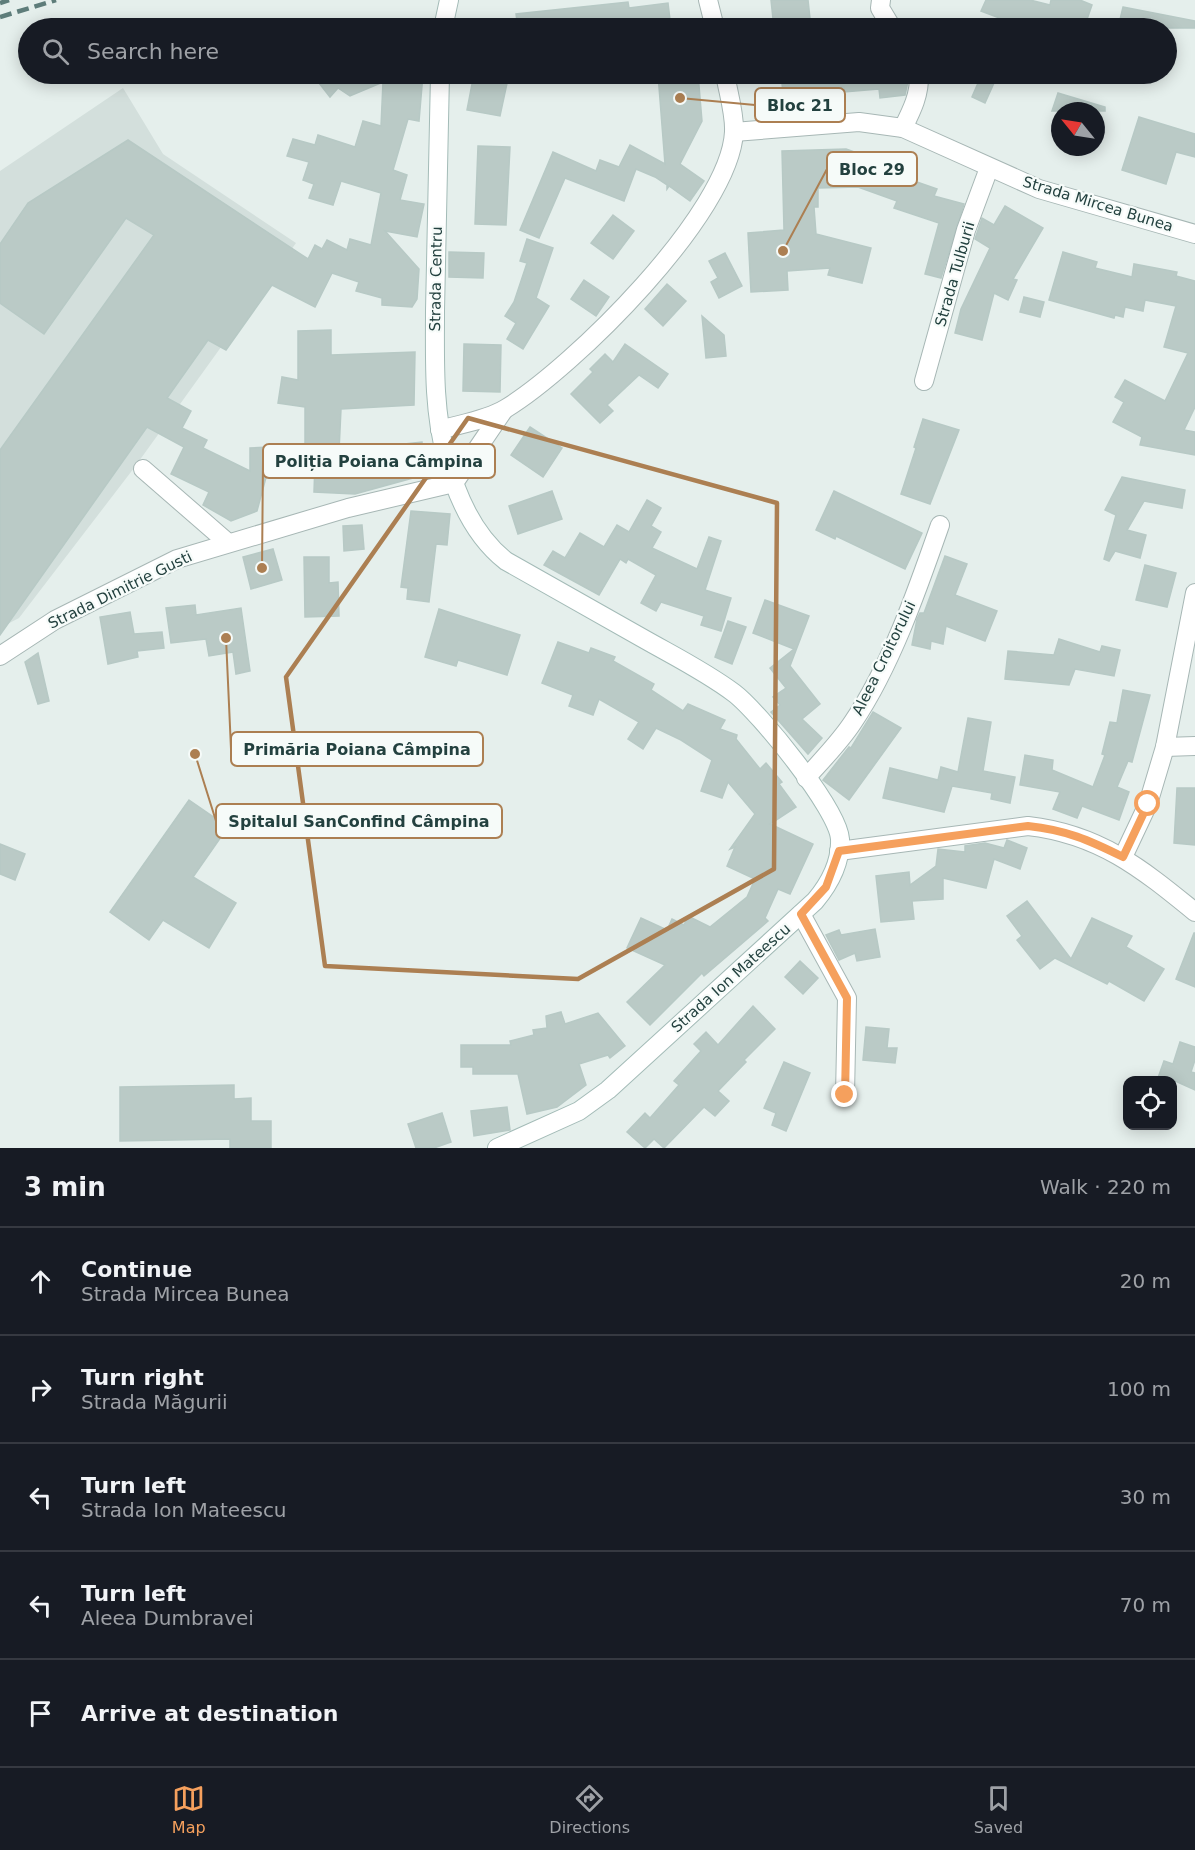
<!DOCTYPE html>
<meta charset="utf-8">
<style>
body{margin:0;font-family:"DejaVu Sans",sans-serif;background:#242831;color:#f1f3f6}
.controls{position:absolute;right:18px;bottom:18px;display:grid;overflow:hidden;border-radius:12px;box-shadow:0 3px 15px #0003}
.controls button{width:54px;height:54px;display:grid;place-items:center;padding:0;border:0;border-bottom:2px solid #363941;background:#171b24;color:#f1f3f6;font:30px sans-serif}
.compass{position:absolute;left:1051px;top:102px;width:54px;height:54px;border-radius:50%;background:#171b24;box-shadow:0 3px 15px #0003;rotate:300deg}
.stop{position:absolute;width:18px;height:18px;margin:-14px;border:4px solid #f5a05d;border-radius:50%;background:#fff}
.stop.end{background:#f5a05d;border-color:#fff;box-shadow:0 2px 6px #0008}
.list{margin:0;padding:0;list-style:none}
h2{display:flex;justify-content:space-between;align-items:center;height:78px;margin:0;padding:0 24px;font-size:26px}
h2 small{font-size:20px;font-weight:400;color:#9ea1a6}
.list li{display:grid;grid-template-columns:39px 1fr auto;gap:18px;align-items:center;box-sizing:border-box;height:108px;padding:0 24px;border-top:2px solid #363941}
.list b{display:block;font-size:22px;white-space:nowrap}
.list p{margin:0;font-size:20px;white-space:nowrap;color:#9ea1a6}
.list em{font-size:20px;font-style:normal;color:#9ea1a6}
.icon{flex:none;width:33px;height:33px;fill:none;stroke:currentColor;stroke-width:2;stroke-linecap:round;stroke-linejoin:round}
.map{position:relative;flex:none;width:1195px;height:1148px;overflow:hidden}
.search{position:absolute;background:#171b24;box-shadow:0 3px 15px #0003;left:18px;right:18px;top:18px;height:66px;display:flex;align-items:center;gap:15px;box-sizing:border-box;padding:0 21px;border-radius:33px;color:#9ea1a6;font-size:22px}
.sheet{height:618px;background:#171b24}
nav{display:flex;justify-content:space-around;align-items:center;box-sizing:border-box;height:84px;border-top:2px solid #363941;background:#171b24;font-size:16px;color:#9ea1a6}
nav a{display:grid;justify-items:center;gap:3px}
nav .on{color:#f5a05d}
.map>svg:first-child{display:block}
.built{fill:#d3dfdc}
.building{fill:#bacac6;stroke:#b7c9c5;stroke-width:1.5}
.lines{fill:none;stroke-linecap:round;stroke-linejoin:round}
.minor-casing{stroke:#a7b7b5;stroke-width:20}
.secondary-casing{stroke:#a3bbb7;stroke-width:20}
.minor{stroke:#fff;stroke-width:18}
.secondary{stroke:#fff;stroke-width:18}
.rail{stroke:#5e7d7a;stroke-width:4.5;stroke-dasharray:12 6;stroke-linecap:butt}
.route{stroke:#f5a05d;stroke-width:8}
.marked{fill:none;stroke:#ac7f52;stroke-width:4.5;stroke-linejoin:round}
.labels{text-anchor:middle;stroke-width:4.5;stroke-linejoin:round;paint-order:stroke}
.street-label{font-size:15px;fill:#23413f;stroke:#f6fbf9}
.leader{fill:none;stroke:#ac7f52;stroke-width:2}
.callout-dot{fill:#ac7f52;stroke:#f6fbf9;stroke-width:2}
.callout{fill:#f6fbf9;stroke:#ac7f52;stroke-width:2}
.callout-label{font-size:16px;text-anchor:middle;font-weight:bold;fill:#23413f}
</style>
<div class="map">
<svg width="1195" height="1148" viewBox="0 0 1195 1148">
<rect width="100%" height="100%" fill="#e5efec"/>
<!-- built -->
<polygon class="built" points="123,88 163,154 296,243 134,468 19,618 0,628 0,171"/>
<!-- building -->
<g class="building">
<polygon points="771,0 808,0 811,28 774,28"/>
<polygon points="986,0 1030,0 1050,5 1051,0 1080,0 1092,5 1084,28 1017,28 1018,25 981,11"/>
<polygon points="628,2 629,8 668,3 671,28 518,28 516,14"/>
<polygon points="1123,7 1195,21 1195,28 1118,28"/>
<polygon points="312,74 423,74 419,121 408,119 393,170 407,175 400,200 424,204 417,237 385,231 419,269 417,299 412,307 382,305 382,298 356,291 359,282 332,273 315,307 272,285 226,350 208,340 167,398 191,411 182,428 207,440 203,448 250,471 250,448 268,447 268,470 257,511 231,521 203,505 209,492 171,474 184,447 147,427 0,635 0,450 154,235 126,218 44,334 0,303 0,244 28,203 128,140 308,259 315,245 322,249 327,240 347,250 350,239 371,245 381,193 341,181 333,205 309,198 314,184 303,180 309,162 287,156 293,139 315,145 318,135 355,147 363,121 381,126 383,82 350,96 338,88 330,97"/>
<polygon points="474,74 509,74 500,116 467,110"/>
<polygon points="658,74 698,74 702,121 680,164 704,181 690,201 669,186 667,189 667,185 655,177 636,169 624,201 565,178 539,238 520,230 553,152 596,171 600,160 619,167 630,145 665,164"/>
<polygon points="781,74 908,74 908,81 905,95 880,98 879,89 844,92 844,87 783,93"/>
<polygon points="982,74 998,74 985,103 972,97"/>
<polygon points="1058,93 1105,107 1105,111 1052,111"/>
<polygon points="1139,117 1195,134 1195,157 1176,152 1166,184 1122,170"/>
<polygon points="478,146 510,147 506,225 475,224"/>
<polygon points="846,149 893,166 891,173 937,189 934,196 964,204 941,278 925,274 939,223 894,208 897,201 858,187 818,188 818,207 814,207 816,234 871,248 862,283 828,275 830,268 787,271 788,290 751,292 748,233 784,230 782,151"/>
<polygon points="1005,206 1043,228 1013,279 1017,280 1008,300 994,293 982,340 955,333 961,309 990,248 975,239 982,218 994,225"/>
<polygon points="613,215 634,231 613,259 591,243"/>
<polygon points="527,239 553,248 536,298 549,306 523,349 507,339 516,323 505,316 514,302 527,263 520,261"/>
<polygon points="449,252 484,253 483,278 449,277"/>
<polygon points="1063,252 1097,262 1095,268 1132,277 1134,264 1177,272 1176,276 1195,281 1195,407 1184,430 1195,432 1195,455 1140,445 1142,437 1113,422 1124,402 1115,397 1125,380 1165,401 1188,353 1164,347 1176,306 1145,300 1143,311 1125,307 1123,317 1115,315 1114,318 1049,300"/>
<polygon points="725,253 742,286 719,298 711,282 718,278 709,261"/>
<polygon points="584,280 609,297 596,316 571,299"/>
<polygon points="667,284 686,301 663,326 645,309"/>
<polygon points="1024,297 1044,302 1040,317 1020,312"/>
<polygon points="702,316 724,335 726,356 706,358"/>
<polygon points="331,330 331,355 415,352 414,405 341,409 339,451 422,442 424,469 420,476 355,494 314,492 315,462 305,461 305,407 278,403 282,377 298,380 298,331"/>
<polygon points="464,344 501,345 500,392 463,391"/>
<polygon points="625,344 668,374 658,388 639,375 607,405 613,411 600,423 571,394 593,372 590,369 605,354 613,362"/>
<polygon points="923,419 959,430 930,504 901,494 916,448 914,447"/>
<polygon points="530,427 562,448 543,477 511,455"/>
<polygon points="1122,477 1185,490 1182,508 1144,501 1127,530 1146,535 1140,558 1115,551 1109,561 1104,559 1116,515 1105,510"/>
<polygon points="552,491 562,519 518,534 509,506"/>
<polygon points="834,491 922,533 905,569 836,536 835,539 816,530"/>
<polygon points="647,500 661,508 651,526 661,532 652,548 697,569 709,537 721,541 705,590 731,598 721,631 701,625 704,616 661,602 656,611 641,603 656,575 628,559 626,563 620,559 599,595 544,565 553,551 565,558 580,533 604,547 617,525 629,532"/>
<polygon points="411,511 450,514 447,545 436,544 429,602 407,599 408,588 401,587"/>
<polygon points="362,525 364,549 344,551 343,526"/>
<polygon points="273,549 282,580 251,589 243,557"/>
<polygon points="945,556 967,564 955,595 997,611 985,641 946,626 943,644 931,641 930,649 912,645 917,619 920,613 924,613"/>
<polygon points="304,557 329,557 329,583 338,582 339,616 305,617"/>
<polygon points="1145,565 1176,573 1167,607 1136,600"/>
<polygon points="765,600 809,616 790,666 820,704 802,719 822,738 808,754 771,712 780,705 773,697 786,688 770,668 794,649 753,633"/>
<polygon points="195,605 196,615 241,608 250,671 236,674 233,652 209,656 206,639 171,643 166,608"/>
<polygon points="439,609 520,635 507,675 458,660 456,666 425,657"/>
<polygon points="130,612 134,634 162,632 164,648 137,651 138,657 108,664 100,617"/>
<polygon points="728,621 746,627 732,664 715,657"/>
<polygon points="1059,639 1100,652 1102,646 1120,650 1114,676 1075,669 1069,685 1005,679 1008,651 1054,655"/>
<polygon points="558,642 589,653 591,648 615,657 613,661 654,684 651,690 683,711 688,704 725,720 720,729 737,735 736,739 760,769 766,763 782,782 779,784 796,807 770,824 813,844 790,894 778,889 765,918 768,921 704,976 702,973 650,1025 627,1002 665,965 627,948 641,918 667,930 672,919 684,925 688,916 710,927 747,897 755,879 727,866 735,847 730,849 755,814 728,782 722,798 701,791 712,760 681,740 656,728 643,749 628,739 639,722 599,699 593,715 569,706 573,695 542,683"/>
<polygon points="38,653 49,701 38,704 25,662"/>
<polygon points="1123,690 1150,695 1132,762 1128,761 1117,787 1129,792 1119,820 1082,806 1077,818 1053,809 1060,792 1020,785 1025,755 1053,760 1052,770 1093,787 1105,755 1102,754 1110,722 1117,723"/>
<polygon points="873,712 901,728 849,800 823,780 849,747 851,748"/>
<polygon points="968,718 991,722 983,771 1015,777 1010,803 991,799 992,793 952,786 944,812 883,798 890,768 938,780 941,767 958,772"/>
<polygon points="1177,788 1195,788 1195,845 1174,843"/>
<polygon points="189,800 228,827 193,877 236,903 209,948 163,920 149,940 110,912"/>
<polygon points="1007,840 1027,848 1020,869 994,859 986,888 943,878 943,899 912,901 914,919 881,922 876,876 909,872 910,885 936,866 938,849 965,852 965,846 985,843 1004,848"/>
<polygon points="0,844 25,854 15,880 0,874"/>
<polygon points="1027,901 1071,959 1092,918 1132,936 1126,947 1164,969 1144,1001 1109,981 1107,984 1055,958 1040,969 1017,940 1022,936 1007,916"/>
<polygon points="875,929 880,957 857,961 855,953 839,960 826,935 839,930 841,935"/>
<polygon points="1194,933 1195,933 1195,987 1176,979"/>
<polygon points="800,961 818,978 803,994 785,977"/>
<polygon points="753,1006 775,1029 744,1060 746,1062 718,1091 729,1101 715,1116 704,1107 664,1148 654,1139 645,1148 627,1132 645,1113 650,1118 679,1085 674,1081 701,1051 694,1044 706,1032 718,1045"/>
<polygon points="561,1012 565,1024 598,1013 625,1046 610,1058 608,1055 579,1064 586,1085 557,1107 527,1114 518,1074 473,1074 473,1067 461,1067 461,1045 511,1045 510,1041 534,1035 533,1030 547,1028 546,1016"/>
<polygon points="866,1027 889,1029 887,1048 897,1048 895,1063 863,1060"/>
<polygon points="1180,1042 1195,1047 1195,1060 1191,1072 1195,1073 1195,1090 1173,1080 1158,1078 1164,1061 1173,1064"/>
<polygon points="784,1062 810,1073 786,1131 772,1125 776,1113 764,1108"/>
<polygon points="234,1085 234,1099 251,1098 251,1121 271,1121 271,1148 230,1148 230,1139 120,1141 120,1087"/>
<polygon points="507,1107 510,1130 474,1136 471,1111"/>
<polygon points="442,1113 451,1142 434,1148 416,1148 408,1124"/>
</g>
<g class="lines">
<defs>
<g id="minor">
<polyline points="708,0 715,28"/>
<polyline points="881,0 880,8 892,28"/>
<path d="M903 128C912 110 920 94 919 74"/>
<polyline points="734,132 859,122 903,128 1039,189 1195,234"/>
<polyline points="924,381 966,230 989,168"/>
<path d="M440 430C460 424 487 420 505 409 573 368 730 213 734 132 735 114 728 92 725 74"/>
<polyline points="143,469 227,542"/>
<polyline points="0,656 55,620 177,559 348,508 454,483 503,411"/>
<polyline points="1165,747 1195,746"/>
<path d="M806 778C822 760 840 742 853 722 891 666 918 588 940 525"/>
<path d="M839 851 1028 826C1099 834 1141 868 1195 912"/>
<polyline points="1123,857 1148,804 1165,747 1195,593"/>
<polyline points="801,914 847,998 845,1095"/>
</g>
<g id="secondary">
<polyline points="443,28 449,0"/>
<path d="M440 74C438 153 436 232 435 311 435 359 433 409 446 456 456 495 474 536 506 561 552 587 598 613 644 639 674 656 706 672 734 693 759 712 838 809 840 839 841 862 830 883 815 901L608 1090 579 1111 497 1148"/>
</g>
</defs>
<!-- minor casing -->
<use href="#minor" class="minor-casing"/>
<!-- secondary casing -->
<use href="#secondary" class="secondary-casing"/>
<!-- minor -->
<use href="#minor" class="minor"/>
<!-- secondary -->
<use href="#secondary" class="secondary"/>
<!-- rail -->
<g class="rail">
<polyline points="0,3 9,0"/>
<polyline points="0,17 56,0"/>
</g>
</g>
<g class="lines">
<!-- route -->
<path class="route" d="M845 1095 847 998 801 914 826 887 839 851 1028 826C1066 830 1089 840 1123 857L1148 804"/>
</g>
<!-- marked area -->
<path class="marked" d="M468 418 777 503 774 869 578 979 325 966 286 677Z"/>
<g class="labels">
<!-- street labels -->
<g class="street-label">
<text transform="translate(1098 204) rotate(17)" y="5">Strada Mircea Bunea</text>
<text transform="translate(955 274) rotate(-74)" y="5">Strada Tulburii</text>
<text transform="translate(436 279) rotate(-89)" y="5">Strada Centru</text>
<text transform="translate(120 590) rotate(-26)" y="5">Strada Dimitrie Gusti</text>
<text transform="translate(884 658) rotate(-64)" y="5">Aleea Croitorului</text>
<text transform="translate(731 978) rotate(-42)" y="5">Strada Ion Mateescu</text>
</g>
</g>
<!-- callouts -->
<path class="leader" d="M680 98L755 105M783 251L827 169M262 568L263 461M226 638L231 749M195 754L216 821"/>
<g class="callout-dot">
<circle cx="680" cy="98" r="6"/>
<circle cx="783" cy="251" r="6"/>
<circle cx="262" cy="568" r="6"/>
<circle cx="226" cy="638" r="6"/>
<circle cx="195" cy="754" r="6"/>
</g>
<g class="callout">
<rect x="755" y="88" width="90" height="34" rx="6"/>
<rect x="827" y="152" width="90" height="34" rx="6"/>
<rect x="263" y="444" width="232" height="34" rx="6"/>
<rect x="231" y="732" width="252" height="34" rx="6"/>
<rect x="216" y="804" width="286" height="34" rx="6"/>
</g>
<g class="callout-label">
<text x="800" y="111">Bloc 21</text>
<text x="872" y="175">Bloc 29</text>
<text x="379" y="467">Poliția Poiana Câmpina</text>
<text x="357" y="755">Primăria Poiana Câmpina</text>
<text x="359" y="827">Spitalul SanConfind Câmpina</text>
</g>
</svg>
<div class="controls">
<button><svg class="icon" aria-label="locate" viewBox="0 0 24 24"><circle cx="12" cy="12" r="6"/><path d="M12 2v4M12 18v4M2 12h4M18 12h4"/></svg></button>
</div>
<svg class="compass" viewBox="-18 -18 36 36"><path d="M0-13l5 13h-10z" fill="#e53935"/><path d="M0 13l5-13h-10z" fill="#9ea1a6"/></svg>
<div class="stop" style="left:1148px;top:804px"></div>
<div class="stop end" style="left:845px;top:1095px"></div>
<div class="search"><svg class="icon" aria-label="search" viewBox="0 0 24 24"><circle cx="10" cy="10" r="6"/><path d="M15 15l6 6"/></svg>Search here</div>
</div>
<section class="sheet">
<h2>3 min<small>Walk · 220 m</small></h2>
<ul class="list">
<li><svg class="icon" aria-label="ahead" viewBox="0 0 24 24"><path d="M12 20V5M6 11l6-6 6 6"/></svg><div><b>Continue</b><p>Strada Mircea Bunea</p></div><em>20 m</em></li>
<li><svg class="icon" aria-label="right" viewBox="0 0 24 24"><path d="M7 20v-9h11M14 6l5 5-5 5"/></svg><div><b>Turn right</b><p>Strada Măgurii</p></div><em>100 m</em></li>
<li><svg class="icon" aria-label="left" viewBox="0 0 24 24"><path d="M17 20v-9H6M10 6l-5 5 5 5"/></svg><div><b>Turn left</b><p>Strada Ion Mateescu</p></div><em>30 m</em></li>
<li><svg class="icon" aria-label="left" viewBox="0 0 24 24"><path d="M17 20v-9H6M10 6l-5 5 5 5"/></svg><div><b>Turn left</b><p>Aleea Dumbravei</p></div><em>70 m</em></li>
<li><svg class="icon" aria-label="arrive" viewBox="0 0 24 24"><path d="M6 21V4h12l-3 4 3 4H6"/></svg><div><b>Arrive at destination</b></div></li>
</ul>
</section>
<nav>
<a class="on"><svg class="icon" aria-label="map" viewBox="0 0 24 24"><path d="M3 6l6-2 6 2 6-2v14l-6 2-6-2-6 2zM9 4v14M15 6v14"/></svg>Map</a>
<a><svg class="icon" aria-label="directions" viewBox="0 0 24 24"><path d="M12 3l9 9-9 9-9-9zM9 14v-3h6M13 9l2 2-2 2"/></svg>Directions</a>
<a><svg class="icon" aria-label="saved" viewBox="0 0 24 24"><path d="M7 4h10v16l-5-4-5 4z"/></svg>Saved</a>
</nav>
